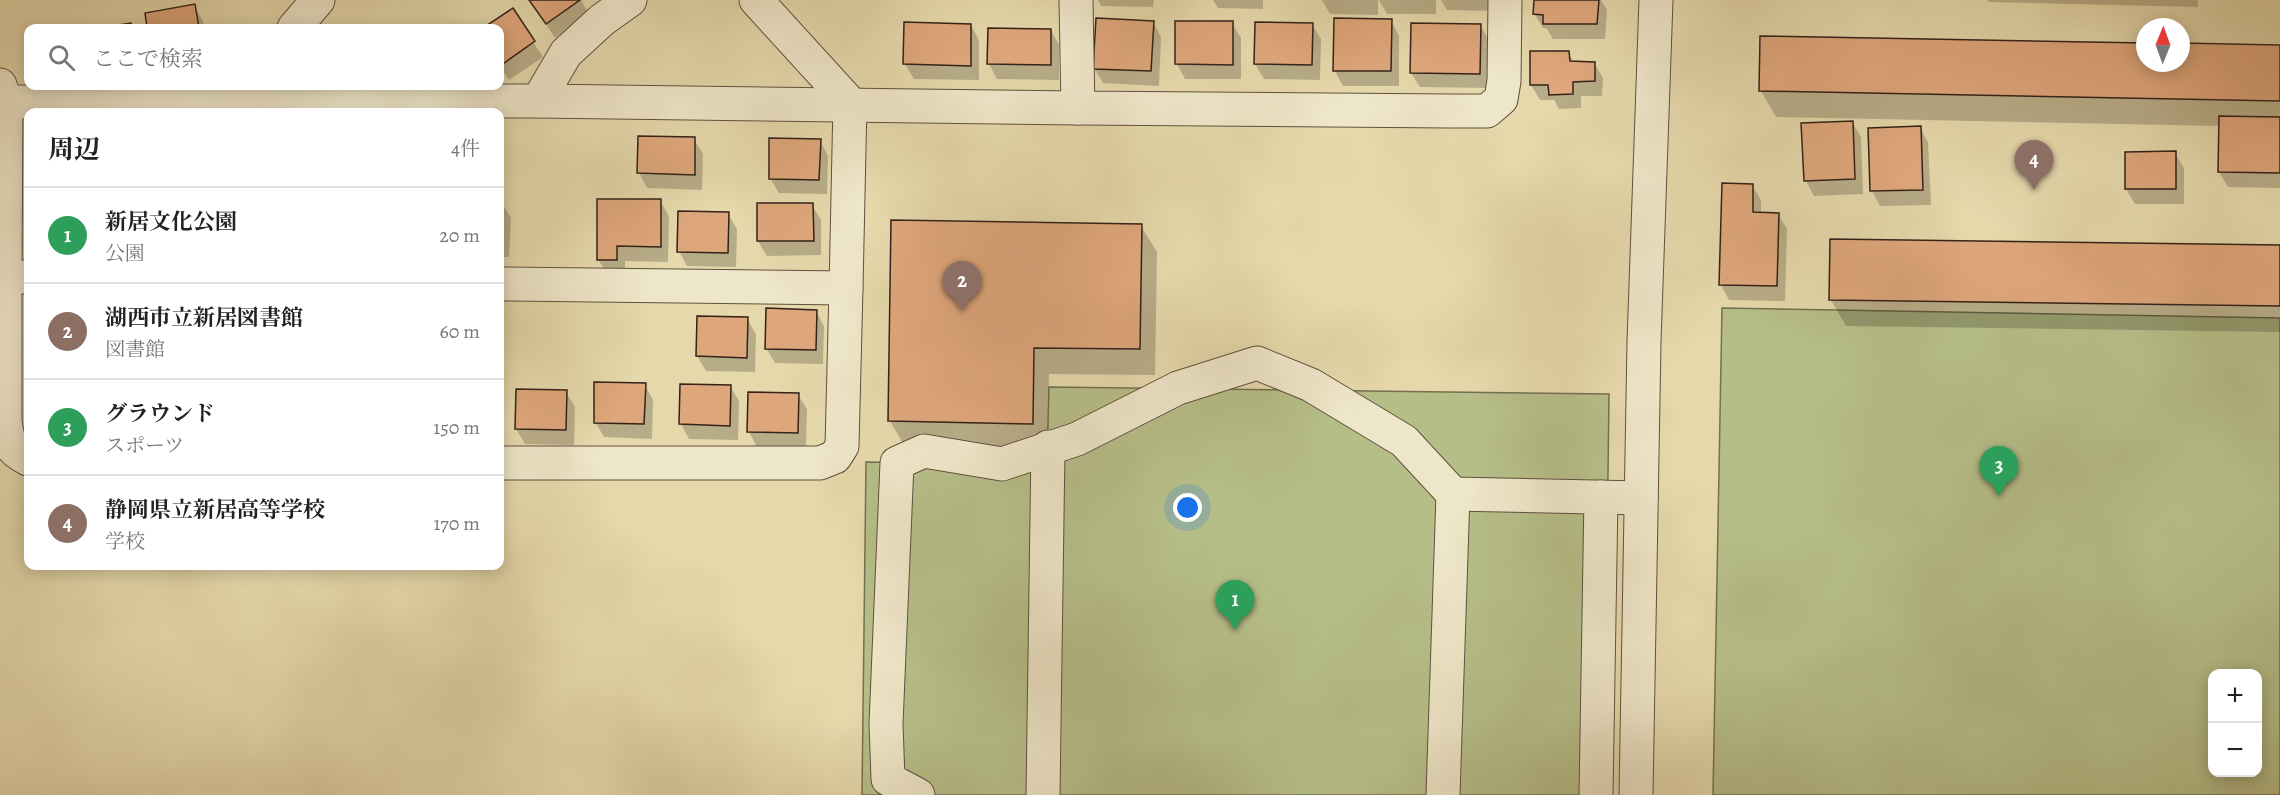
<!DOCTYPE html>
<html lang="ja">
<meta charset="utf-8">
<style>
body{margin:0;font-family:Alegreya,"Noto Serif JP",serif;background:#f6f6f6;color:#222}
.controls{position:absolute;right:18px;bottom:18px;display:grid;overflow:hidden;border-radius:12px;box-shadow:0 3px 15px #0003}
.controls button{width:54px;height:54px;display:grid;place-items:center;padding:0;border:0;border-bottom:2px solid #e0e0e0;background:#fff;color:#222;font:30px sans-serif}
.compass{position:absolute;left:2136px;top:18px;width:54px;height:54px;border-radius:50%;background:#fff;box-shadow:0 3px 15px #0003;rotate:1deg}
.you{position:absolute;left:1188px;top:508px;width:21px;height:21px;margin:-15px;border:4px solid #fff;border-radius:50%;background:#1a73e8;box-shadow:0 0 0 9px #1a73e833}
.badge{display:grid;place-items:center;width:39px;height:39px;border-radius:50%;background:#0b8043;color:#fff;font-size:20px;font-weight:700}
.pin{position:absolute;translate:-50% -50px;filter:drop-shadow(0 2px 3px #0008)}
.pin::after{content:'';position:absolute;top:32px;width:21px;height:18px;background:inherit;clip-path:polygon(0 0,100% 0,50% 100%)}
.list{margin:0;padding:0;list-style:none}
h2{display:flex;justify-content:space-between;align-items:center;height:78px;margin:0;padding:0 24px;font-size:26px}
h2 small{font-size:20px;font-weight:400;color:#767676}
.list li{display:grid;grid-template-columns:39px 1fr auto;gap:18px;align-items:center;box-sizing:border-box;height:96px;padding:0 24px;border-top:2px solid #e0e0e0}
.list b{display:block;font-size:22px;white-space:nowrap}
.list p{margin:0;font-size:20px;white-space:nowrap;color:#767676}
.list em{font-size:20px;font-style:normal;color:#767676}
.icon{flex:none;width:33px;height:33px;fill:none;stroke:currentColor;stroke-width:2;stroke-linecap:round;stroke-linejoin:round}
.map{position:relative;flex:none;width:2280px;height:795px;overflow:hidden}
.search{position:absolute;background:#fff;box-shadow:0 3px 15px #0003;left:24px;top:24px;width:480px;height:66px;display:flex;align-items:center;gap:15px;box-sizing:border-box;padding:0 21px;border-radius:12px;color:#767676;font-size:22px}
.panel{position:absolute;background:#fff;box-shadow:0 3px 15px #0003;left:24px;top:108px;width:480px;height:462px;border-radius:12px}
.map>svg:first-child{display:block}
.park{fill:#b6be88;stroke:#747050;stroke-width:1.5;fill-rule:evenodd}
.shadow{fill:#0003}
.building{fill:#dea67b;stroke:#332219;stroke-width:1.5}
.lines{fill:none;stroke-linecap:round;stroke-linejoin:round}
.minor-casing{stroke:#60503e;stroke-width:35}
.minor{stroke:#eee6c8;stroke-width:33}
</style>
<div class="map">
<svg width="2280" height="795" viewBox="0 0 2280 795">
<rect width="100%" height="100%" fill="#e5d8ab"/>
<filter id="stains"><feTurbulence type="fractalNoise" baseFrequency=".00333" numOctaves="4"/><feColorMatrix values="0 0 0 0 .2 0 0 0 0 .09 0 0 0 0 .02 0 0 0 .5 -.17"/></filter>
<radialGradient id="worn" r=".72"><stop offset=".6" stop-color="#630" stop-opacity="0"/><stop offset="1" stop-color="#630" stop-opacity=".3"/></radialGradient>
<!-- park -->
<g class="park">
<path d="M1722 308 2280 318V795H1713ZM2212 674H2258V772H2212Z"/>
<polygon points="1049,387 1609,394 1604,795 862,795 866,462 1047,465"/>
</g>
<!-- shadow -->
<g class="shadow">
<polygon points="530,0 581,0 589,14 555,38"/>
<polygon points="1098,0 1154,0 1153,7 1101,6"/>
<polygon points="1213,0 1263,0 1263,9 1218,8"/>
<polygon points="1322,0 1378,0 1378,15 1330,14"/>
<polygon points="1379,0 1436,0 1436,14 1387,14"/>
<polygon points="1441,0 1495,0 1495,11 1447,10"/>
<polygon points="1535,0 1601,0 1607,10 1605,39 1553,39 1547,29 1543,28 1534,13"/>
<polygon points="1987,0 2198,0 2198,7 1989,2"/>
<polygon points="194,6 203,21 204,28 149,28 146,14"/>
<polygon points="512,10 543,57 509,80 500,66 500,28 486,28"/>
<polygon points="1391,21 1399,36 1399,86 1343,86 1335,71"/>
<polygon points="1153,22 1161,37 1159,86 1103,83 1094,68"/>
<polygon points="1232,23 1241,38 1241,79 1185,79 1177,64"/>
<polygon points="1312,24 1321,39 1320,80 1264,79 1255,64"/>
<polygon points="971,25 979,40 979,80 914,79 905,64"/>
<polygon points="1480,25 1489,40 1488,88 1420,87 1411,73"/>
<polygon points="1051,30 1059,45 1059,80 997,79 989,64"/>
<polygon points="1762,37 2145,44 2145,63 2181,63 2181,45 2280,47 2280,188 2228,187 2219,172 2220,126 1776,117 1761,91"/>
<polygon points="1568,52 1574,63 1594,63 1603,78 1602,96 1581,96 1581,108 1559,109 1554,100 1540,100 1531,85"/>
<polygon points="1852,122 1861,137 1863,194 1814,196 1806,181 1803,124"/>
<polygon points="1920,127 1928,142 1931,205 1880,206 1872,191 1869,129"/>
<polygon points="639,137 694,139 703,154 702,190 647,188 639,173"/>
<polygon points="820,141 828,156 827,194 779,193 770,178"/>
<polygon points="2175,153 2184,168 2184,204 2135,204 2126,189"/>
<polygon points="1752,185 1761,200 1761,214 1778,214 1787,229 1785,301 1729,300 1721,285"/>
<polygon points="660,201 669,216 668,262 625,261 625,274 607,274 598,259"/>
<polygon points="500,203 502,203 511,218 509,257 500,257"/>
<polygon points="812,205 821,220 821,255 767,256 758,241"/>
<polygon points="728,214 737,229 736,267 687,266 679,251"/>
<polygon points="1141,226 1157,252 1155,375 1049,374 1047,450 905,447 890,421"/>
<polygon points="2280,246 2280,332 1846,326 1831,300"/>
<polygon points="816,311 824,326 823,364 775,363 766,348"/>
<polygon points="699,317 747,319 756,334 755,372 706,371 697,356"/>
<polygon points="645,385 653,400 652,439 604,437 595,422"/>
<polygon points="730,386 739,401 738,440 689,439 681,424"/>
<polygon points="517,390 566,392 575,407 574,445 525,444 516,429"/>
<polygon points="798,395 807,409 806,448 757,447 749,432"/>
</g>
<!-- building -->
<g class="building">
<polygon points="529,0 580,0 546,24"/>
<polygon points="1534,0 1599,0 1597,24 1543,24 1543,15 1533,14"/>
<polygon points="195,4 199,28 147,28 145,13"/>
<polygon points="513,8 535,41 500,66 500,28 483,28"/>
<polygon points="1096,18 1154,21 1151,71 1093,69"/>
<polygon points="1334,18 1392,19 1391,71 1333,71"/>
<polygon points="1175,21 1233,21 1233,65 1175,64"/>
<polygon points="904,22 971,24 971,66 903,64"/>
<polygon points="1255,22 1313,23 1312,65 1254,64"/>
<polygon points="131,23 132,28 99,28"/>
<polygon points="1411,23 1481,24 1480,74 1410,73"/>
<polygon points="988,28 1051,29 1051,65 987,64"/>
<polygon points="1760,36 2145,43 2145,63 2181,63 2181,43 2280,45 2280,101 1759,91"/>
<polygon points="1530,51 1569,51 1570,61 1595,62 1595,81 1573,82 1573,94 1549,95 1548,85 1530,85"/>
<polygon points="2219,116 2280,117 2280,173 2218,172"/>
<polygon points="1853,121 1855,179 1804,181 1801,123"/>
<polygon points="1921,126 1923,190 1870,191 1868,128"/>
<polygon points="638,136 695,137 695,175 637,173"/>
<polygon points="769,138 821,139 819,180 769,179"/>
<polygon points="2176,151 2176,189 2125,189 2125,152"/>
<polygon points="1722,183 1753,184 1753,212 1779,213 1777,286 1719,285"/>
<polygon points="597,199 661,199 661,247 617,246 617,260 597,260"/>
<polygon points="500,202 503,202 502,243 500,243"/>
<polygon points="757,203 813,203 814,241 757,241"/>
<polygon points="678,211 729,212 728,253 677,252"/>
<polygon points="891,220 1142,224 1140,349 1034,348 1033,424 888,421"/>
<polygon points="1830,239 2280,245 2280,306 1829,300"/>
<polygon points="766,308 817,310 816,350 765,349"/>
<polygon points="697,316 748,317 747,358 696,356"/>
<polygon points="594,382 646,383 644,424 594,423"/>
<polygon points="680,384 731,385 730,426 679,424"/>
<polygon points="516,389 567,390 566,430 515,429"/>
<polygon points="748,392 799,393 798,433 747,432"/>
</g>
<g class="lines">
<defs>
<g id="minor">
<polyline points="630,0 602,20 566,53 538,101 1078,108"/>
<polyline points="1076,0 1078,108 1450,111 1487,111 1501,99 1504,81 1505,0"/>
<polyline points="294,28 318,0"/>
<polyline points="0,85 6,102 245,102 255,86"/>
<polyline points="6,102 5,277 28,277"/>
<polyline points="245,102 538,101"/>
<path d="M5 277V422C9 443 8 449 28 459"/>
<polyline points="500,284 846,288 850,103 756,0"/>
<polyline points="500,463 820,463 835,457 842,446 846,288"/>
<polyline points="918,795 888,779 886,724 897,463 924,451 1002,464 1077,439 1178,388 1257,363 1311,385 1404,441 1453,494 1641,498"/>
<polyline points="1043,795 1048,447"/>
<polyline points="1443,795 1453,494"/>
<polyline points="1596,795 1601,497"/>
<polyline points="1636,795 1644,342 1656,0"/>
</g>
</defs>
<!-- minor casing -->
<use href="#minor" class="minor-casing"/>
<!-- minor -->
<use href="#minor" class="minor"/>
</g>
<rect width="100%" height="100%" filter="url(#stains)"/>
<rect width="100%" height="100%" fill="url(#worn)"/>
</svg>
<div class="controls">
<button>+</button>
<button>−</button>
</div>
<svg class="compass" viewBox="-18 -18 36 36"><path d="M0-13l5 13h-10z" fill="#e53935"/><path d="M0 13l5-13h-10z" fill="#767676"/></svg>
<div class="you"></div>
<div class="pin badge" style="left:1235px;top:630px;background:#2e9e5b">1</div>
<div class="pin badge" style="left:962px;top:311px;background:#8d6e63">2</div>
<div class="pin badge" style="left:1999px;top:496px;background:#2e9e5b">3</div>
<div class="pin badge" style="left:2034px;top:190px;background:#8d6e63">4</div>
<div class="search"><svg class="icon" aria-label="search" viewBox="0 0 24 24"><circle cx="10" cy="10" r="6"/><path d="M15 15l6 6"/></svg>ここで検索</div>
<section class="panel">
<h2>周辺<small>4件</small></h2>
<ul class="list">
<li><span class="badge" style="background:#2e9e5b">1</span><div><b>新居文化公園</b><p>公園</p></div><em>20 m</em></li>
<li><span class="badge" style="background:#8d6e63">2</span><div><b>湖西市立新居図書館</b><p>図書館</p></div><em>60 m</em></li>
<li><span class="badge" style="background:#2e9e5b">3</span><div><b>グラウンド</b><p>スポーツ</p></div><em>150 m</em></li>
<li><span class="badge" style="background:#8d6e63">4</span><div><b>静岡県立新居高等学校</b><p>学校</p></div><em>170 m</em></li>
</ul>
</section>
</div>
